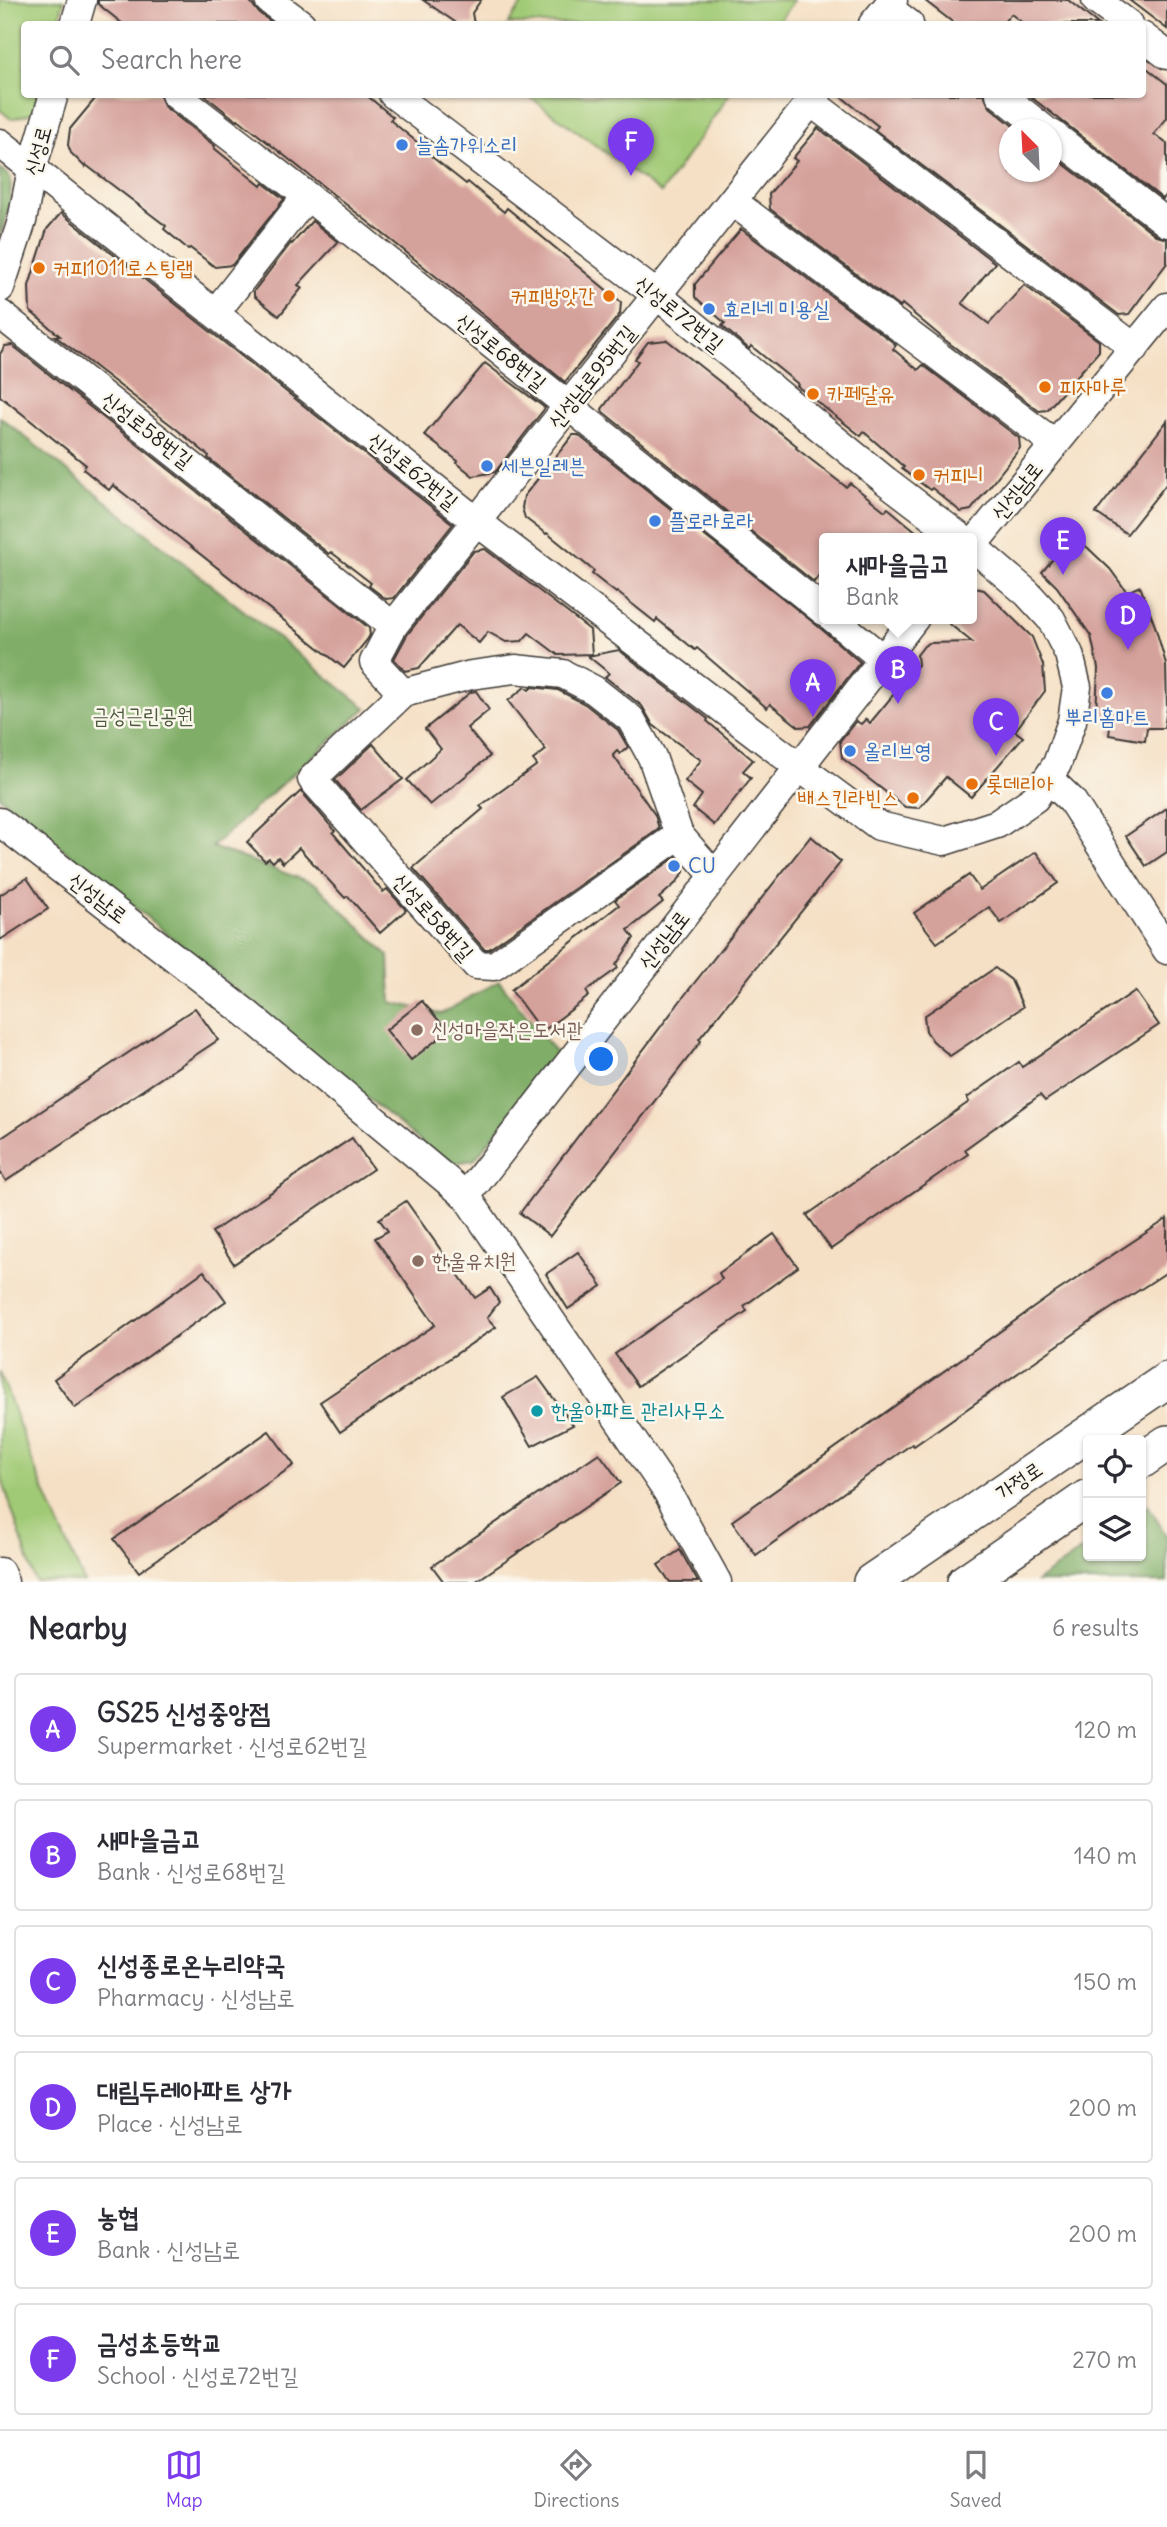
<!DOCTYPE html>
<meta charset="utf-8">
<style>
body{margin:0;font-family:Delius,"Poor Story",sans-serif;background:#f2f2f3;color:#2b2b33}
.controls{position:absolute;right:21px;bottom:21px;display:grid;overflow:hidden;border-radius:7px;box-shadow:0 2px 5px #0004}
.controls button{width:63px;height:63px;display:grid;place-items:center;padding:0;border:0;border-bottom:2px solid #e1e1e2;background:#fff;color:#2b2b33;font:35px sans-serif}
.compass{position:absolute;left:999px;top:119px;width:63px;height:63px;border-radius:50%;background:#fff;box-shadow:0 2px 5px #0004;rotate:336deg}
.you{position:absolute;left:602px;top:1060px;width:24px;height:24px;margin:-18px;border:5px solid #fff;border-radius:50%;background:#1a73e8;box-shadow:0 0 0 10px #1a73e833}
.badge{display:grid;place-items:center;width:46px;height:46px;border-radius:50%;background:#7c3aed;color:#fff;font-size:23px;font-weight:700}
.pin{position:absolute;translate:-50% -58px;filter:drop-shadow(0 2px 4px #0008)}
.pin::after{content:'';position:absolute;top:37px;width:24px;height:21px;background:inherit;clip-path:polygon(0 0,100% 0,50% 100%)}
.popup{position:absolute;left:819px;top:533px;width:158px;height:91px;box-sizing:border-box;display:grid;place-content:center;border-radius:7px;background:#fff;filter:drop-shadow(0 2px 5px #0005);font-size:23px;white-space:nowrap;color:#7c7c81}
.popup b{font-size:26px;color:#2b2b33}
.popup::after{content:'';position:absolute;left:50%;top:100%;margin-left:-14px;border:14px solid transparent;border-top-color:#fff}
.list{margin:0;padding:0;list-style:none}
h2{display:flex;justify-content:space-between;align-items:center;height:91px;margin:0;padding:0 28px;font-size:30px}
h2 small{font-size:23px;font-weight:400;color:#7c7c81}
.list li{display:grid;grid-template-columns:46px 1fr auto;gap:21px;align-items:center;box-sizing:border-box;height:112px;margin:0 14px 14px;padding:0 14px;border:2px solid #e1e1e2;border-radius:7px}
.list b{display:block;font-size:26px;white-space:nowrap}
.list p{margin:0;font-size:23px;white-space:nowrap;color:#7c7c81}
.list em{font-size:23px;font-style:normal;color:#7c7c81}
.icon{flex:none;width:38px;height:38px;fill:none;stroke:currentColor;stroke-width:2;stroke-linecap:round;stroke-linejoin:round}
.map{position:relative;flex:none;width:1167px;height:1582px;overflow:hidden}
.search{position:absolute;background:#fff;box-shadow:0 2px 5px #0004;left:21px;right:21px;top:21px;height:77px;display:flex;align-items:center;gap:18px;box-sizing:border-box;padding:0 24px;border-radius:7px;color:#7c7c81;font-size:26px}
.sheet{height:847px;background:#fff}
nav{display:flex;justify-content:space-around;align-items:center;box-sizing:border-box;height:98px;border-top:2px solid #e1e1e2;background:#fff;font-size:19px;color:#7c7c81}
nav a{display:grid;justify-items:center;gap:4px}
nav .on{color:#7c3aed}
.map>svg:first-child{display:block}
.green{fill:#a1ca76;stroke:#5e7349;stroke-width:2}
.forest{fill:#80ae67;stroke:#4e6542;stroke-width:2}
.building{fill:#d5a19b}
.lines{fill:none;stroke-linecap:round;stroke-linejoin:round}
.minor-casing{stroke:#3d3935;stroke-width:31}
.major-casing{stroke:#3d3935;stroke-width:38}
.minor{stroke:#fff;stroke-width:28}
.major{stroke:#fff;stroke-width:35}
.shop-dot{fill:#3f7fe0;stroke:#fbf7ec;stroke-width:2.5}
.food-dot{fill:#e8710a;stroke:#fbf7ec;stroke-width:2.5}
.education-dot{fill:#8d6e63;stroke:#fbf7ec;stroke-width:2.5}
.culture-dot{fill:#0f9aa8;stroke:#fbf7ec;stroke-width:2.5}
.labels{text-anchor:middle;stroke-width:5;stroke-linejoin:round;paint-order:stroke}
.shop-label{font-size:21px;fill:#366cbe;stroke:#fbf7ec;text-anchor:start}
.street-label{font-size:21px;fill:#1c1c1c;stroke:#fbf7ec}
.food-label{font-size:21px;fill:#c56008;stroke:#fbf7ec;text-anchor:start}
.park-label{font-size:21px;fill:#4b593c;stroke:#fbf7ec}
.education-label{font-size:21px;fill:#785e54;stroke:#fbf7ec;text-anchor:start}
.culture-label{font-size:21px;fill:#0d838f;stroke:#fbf7ec;text-anchor:start}
</style>
<div class="map">
<svg width="1167" height="1582" viewBox="0 0 1167 1582">
<rect width="100%" height="100%" fill="#fbf7ec"/>
<filter id="ink" filterUnits="userSpaceOnUse"><feTurbulence type="fractalNoise" baseFrequency=".0143" numOctaves="2"/><feDisplacementMap in="SourceGraphic" scale="14" xChannelSelector="R" yChannelSelector="G"/><feConvolveMatrix kernelMatrix="1 2 1 2 8 2 1 2 1" color-interpolation-filters="sRGB"/></filter>
<filter id="wash" filterUnits="userSpaceOnUse"><feTurbulence type="fractalNoise" baseFrequency=".00686" numOctaves="4" result="noise"/><feDisplacementMap in="SourceGraphic" scale="28" xChannelSelector="R" yChannelSelector="G"/><feGaussianBlur stdDeviation="1.57" result="paint"/><feColorMatrix in="noise" values="0 0 0 0 0 0 0 0 0 0 0 0 0 0 0 0 0 1.4 0 .05"/><feComposite in="paint" operator="in"/></filter>
<g filter="url(#wash)">
<rect width="100%" height="100%" fill="#f5e0c5"/>
<!-- green -->
<g class="green">
<polygon points="0,0 64,0 58,24 24,24 24,94 38,95 33,113 11,119 0,110"/>
<polygon points="525,0 794,0 777,24 508,24"/>
<polygon points="527,95 729,95 661,193"/>
<polygon points="0,1372 37,1474 84,1582 35,1581 0,1473"/>
</g>
<!-- forest -->
<g class="forest">
<polygon points="0,168 11,178 10,202 0,237"/>
<polygon points="0,417 366,708 212,847 316,884 389,956 391,1002 441,1014 499,981 558,1056 474,1160 448,1164 0,797"/>
<polygon points="1148,1505 1167,1537 1167,1582 1036,1582 1088,1546 1088,1556 1141,1556 1141,1510"/>
</g>
<g id="blocks">
<!-- building -->
<g class="building">
<polygon points="98,0 249,0 259,13 274,24 123,24 98,4"/>
<polygon points="423,0 481,0 472,13 474,24 458,24"/>
<polygon points="924,0 1068,0 1098,24 1024,24 1011,14 1002,24 955,24"/>
<polygon points="1129,0 1167,0 1167,29"/>
<polygon points="1143,65 1167,84 1167,118 1154,134 1167,144 1167,194 1163,199 1027,94 1143,94"/>
<polygon points="99,94 159,94 165,107 215,146 214,148 261,186 263,183 284,199 232,265 215,267 190,248 188,249 164,229 166,226 86,165 85,167 71,153 68,145 70,129"/>
<polygon points="203,94 365,94 393,117 390,120 423,147 422,149 466,184 468,182 504,212 507,208 621,302 620,314 565,382 401,248 238,119 237,121"/>
<polygon points="838,94 984,94 990,107 1018,130 1010,130 1010,172 1052,172 1052,155 1157,236 1167,239 1167,263 1129,314 1119,315 875,130 878,126"/>
<polygon points="818,128 995,263 962,303 989,324 1024,285 1099,341 1099,351 1047,410 1039,411 945,340 902,304 900,307 770,209 769,194 797,161 793,158"/>
<polygon points="61,213 453,524 394,598 386,599 369,586 371,583 331,552 329,554 208,458 209,456 175,428 55,336 60,336 30,311 29,286 47,229"/>
<polygon points="312,221 338,242 298,285 302,288 279,316 254,296 254,291 291,243 292,244"/>
<polygon points="741,229 894,343 896,345 893,349 918,370 923,365 1019,438 1020,448 971,510 961,512 932,488 930,490 902,469 904,467 864,432 861,436 797,386 798,384 751,346 749,349 722,326 725,323 695,297 695,284"/>
<polygon points="667,340 753,408 752,410 797,446 796,448 846,487 850,483 885,511 888,508 924,538 824,538 824,568 814,582 603,412 602,409 638,361 635,359 648,342"/>
<polygon points="12,345 369,628 370,635 367,640 344,668 113,485 109,490 83,469 86,465 0,396 0,354 5,346"/>
<polygon points="485,363 545,408 495,472 473,476 457,463 458,461 424,435"/>
<polygon points="1167,421 1167,483 1127,534 1096,513"/>
<polygon points="573,435 578,435 819,627 860,662 810,726 799,727 770,704 767,708 697,648 695,650 657,619 655,622 617,592 616,593 592,574 594,571 547,533 546,534 525,518 522,508 524,496"/>
<polygon points="1072,536 1088,548 1110,569 1127,592 1140,586 1155,626 1166,664 1167,709 1164,728 1147,728 1145,741 1109,735 1111,719 1096,716 1098,668 1091,636 1057,587 1042,572"/>
<polygon points="485,549 590,630 592,654 558,655 529,633 522,641 506,642 488,632 479,643 457,625 419,668 405,671 394,659 407,635 474,551"/>
<polygon points="971,587 984,590 1032,637 1043,665 1045,691 1015,731 1023,737 971,797 946,777 919,808 905,807 842,758 840,741 856,721 861,724 866,719 870,723 918,665 917,655 924,646 929,643 972,642 942,618 971,618"/>
<polygon points="619,650 708,719 707,721 753,760 743,771 751,778 714,825 693,808 702,795 685,781 701,760 653,725 642,706 605,677 609,673 588,656"/>
<polygon points="525,687 529,690 532,687 558,690 585,704 618,730 628,747 620,754 617,751 613,755 655,815 659,829 489,949 484,949 413,868 483,809 480,806 537,765 533,760 546,750 508,701"/>
<polygon points="476,691 489,710 467,728 490,756 430,805 407,780 441,749 425,729 471,692"/>
<polygon points="373,744 403,779 361,810 335,780"/>
<polygon points="301,791 335,831 333,833 383,892 387,889 406,910 380,933 348,896 345,898 299,848 283,863 278,857 273,862 269,858 265,861 247,842"/>
<polygon points="1167,808 1167,852 1146,866 1126,836"/>
<polygon points="811,836 841,862 699,1039 701,1041 550,1236 520,1213 684,996"/>
<polygon points="1036,852 1058,883 1001,923 989,907 937,943 914,913 969,875 980,890"/>
<polygon points="676,857 684,866 684,872 676,883 659,898 663,902 628,930 634,938 616,965 618,968 586,991 589,996 542,1032 511,990 619,905 615,900"/>
<polygon points="27,878 48,909 0,940 0,895"/>
<polygon points="995,968 1011,980 1023,1007 950,1056 933,1041 926,1031 924,1016"/>
<polygon points="1135,991 1159,1025 1045,1101 1040,1095 965,1149 968,1154 831,1249 807,1215 969,1102 967,1098 1019,1062 1022,1067"/>
<polygon points="422,1001 448,1031 411,1060 386,1030"/>
<polygon points="195,1008 218,1040 6,1181 0,1172 0,1139"/>
<polygon points="352,1138 373,1169 234,1264 212,1232"/>
<polygon points="406,1201 475,1298 490,1288 499,1302 487,1318 496,1327 340,1432 320,1402 435,1325 375,1238 388,1231 379,1219"/>
<polygon points="1167,1219 1167,1272 1101,1315 914,1446 912,1444 756,1555 732,1521 1050,1296"/>
<polygon points="774,1234 798,1267 744,1306 747,1311 638,1386 615,1354 722,1279 719,1273"/>
<polygon points="578,1252 602,1286 568,1309 546,1274"/>
<polygon points="204,1271 226,1301 75,1408 54,1379"/>
<polygon points="538,1377 573,1425 532,1446 503,1397"/>
<polygon points="269,1431 294,1465 139,1572 114,1539"/>
<polygon points="599,1453 621,1483 475,1582 444,1582 432,1566"/>
<polygon points="680,1550 698,1582 670,1582 658,1565"/>
</g>
</g>
</g>
<g filter="url(#ink)">
<use href="#blocks" fill-opacity="0" stroke="#3d3935" stroke-width="2"/>
<g class="lines">
<defs>
<g id="minor">
<polyline points="269,0 301,24"/>
<polyline points="1096,0 1128,24"/>
<polyline points="887,7 909,24"/>
<polyline points="75,24 82,0"/>
<polyline points="873,24 893,0"/>
<polyline points="1142,36 1167,55"/>
<polyline points="175,94 307,196 824,611"/>
<polyline points="393,94 657,295 886,481 961,538"/>
<polyline points="1000,94 1045,130"/>
<polyline points="811,102 1135,348"/>
<polyline points="1052,134 1167,223"/>
<polyline points="0,143 476,521 798,766 879,826 944,841 997,824 1035,798 1057,764 1072,721 1077,687 1069,654 1051,619 1027,593 972,546"/>
<polyline points="732,201 1055,444"/>
<polyline points="0,288 22,221 32,169 54,94"/>
<polyline points="215,313 307,196"/>
<polyline points="0,314 393,626 374,662 403,693 471,675 515,669 563,674 594,690 631,719 652,757 679,835 714,875"/>
<polyline points="972,546 1167,307"/>
<polyline points="833,618 883,659"/>
<polyline points="393,626 817,94"/>
<polyline points="403,693 312,779 476,965 494,966 679,835"/>
<polyline points="1048,778 1072,801 1167,950"/>
<polyline points="0,822 246,1013 466,1196 667,1491 717,1582"/>
<polyline points="466,1196 915,618"/>
<polyline points="0,1572 4,1582"/>
</g>
<g id="major">
<polyline points="1141,1461 1167,1443"/>
<polyline points="871,1582 1167,1380"/>
<polyline points="965,1582 1088,1497"/>
</g>
</defs>
<!-- minor casing -->
<use href="#minor" class="minor-casing"/>
<!-- major casing -->
<use href="#major" class="major-casing"/>
<!-- minor -->
<use href="#minor" class="minor"/>
<!-- major -->
<use href="#major" class="major"/>
</g>
</g>
<!-- markers -->
<g class="shop-dot">
<circle cx="402" cy="145" r="7"/>
<circle cx="709" cy="309" r="7"/>
<circle cx="487" cy="466" r="7"/>
<circle cx="655" cy="521" r="7"/>
<circle cx="1107" cy="693" r="7"/>
<circle cx="850" cy="751" r="7"/>
<circle cx="674" cy="866" r="7"/>
</g>
<g class="food-dot">
<circle cx="39" cy="268" r="7"/>
<circle cx="609" cy="296" r="7"/>
<circle cx="1045" cy="387" r="7"/>
<circle cx="813" cy="394" r="7"/>
<circle cx="919" cy="475" r="7"/>
<circle cx="972" cy="784" r="7"/>
<circle cx="913" cy="798" r="7"/>
</g>
<g class="education-dot">
<circle cx="417" cy="1030" r="7"/>
<circle cx="418" cy="1261" r="7"/>
</g>
<circle class="culture-dot" cx="537" cy="1411" r="7"/>
<g class="labels">
<!-- shop labels -->
<g class="shop-label">
<text x="416" y="152">늘솜가위소리</text>
<text x="723" y="316">효리네 미용실</text>
<text x="501" y="473">세븐일레븐</text>
<text x="669" y="528">플로라로라</text>
<text x="1107" y="724" text-anchor="middle">뿌리홈마트</text>
<text x="864" y="758">올리브영</text>
<text x="688" y="873">CU</text>
</g>
<!-- street labels -->
<g class="street-label">
<text transform="translate(38 151) rotate(-75)" y="7">신성로</text>
<text transform="translate(679 314) rotate(39)" y="7">신성로72번길</text>
<text transform="translate(501 352) rotate(39)" y="7">신성로68번길</text>
<text transform="translate(592 377) rotate(-51)" y="7">신성남로95번길</text>
<text transform="translate(147 430) rotate(38)" y="7">신성로58번길</text>
<text transform="translate(413 471) rotate(39)" y="7">신성로62번길</text>
<text transform="translate(1017 491) rotate(-51)" y="7">신성남로</text>
<text transform="translate(98 898) rotate(38)" y="7">신성남로</text>
<text transform="translate(433 917) rotate(48)" y="7">신성로58번길</text>
<text transform="translate(664 940) rotate(-52)" y="7">신성남로</text>
<text transform="translate(1019 1481) rotate(-34)" y="7">가정로</text>
</g>
<!-- food labels -->
<g class="food-label">
<text x="53" y="275">커피1011로스팅랩</text>
<text x="595" y="303" text-anchor="end">커피방앗간</text>
<text x="1059" y="394">피자마루</text>
<text x="827" y="401">카페달유</text>
<text x="933" y="482">커피니</text>
<text x="986" y="791">롯데리아</text>
<text x="899" y="805" text-anchor="end">배스킨라빈스</text>
</g>
<!-- park labels -->
<g class="park-label">
<text x="143" y="723">금성근린공원</text>
</g>
<!-- education labels -->
<g class="education-label">
<text x="431" y="1037">신성마을작은도서관</text>
<text x="432" y="1268">한울유치원</text>
</g>
<!-- culture labels -->
<g class="culture-label">
<text x="551" y="1418">한울아파트 관리사무소</text>
</g>
</g>
</svg>
<div class="controls">
<button><svg class="icon" aria-label="locate" viewBox="0 0 24 24"><circle cx="12" cy="12" r="6"/><path d="M12 2v4M12 18v4M2 12h4M18 12h4"/></svg></button>
<button><svg class="icon" aria-label="layers" viewBox="0 0 24 24"><path d="M12 4l9 5-9 5-9-5zM3 14l9 5 9-5"/></svg></button>
</div>
<svg class="compass" viewBox="-18 -18 36 36"><path d="M0-13l5 13h-10z" fill="#e53935"/><path d="M0 13l5-13h-10z" fill="#7c7c81"/></svg>
<div class="you"></div>
<div class="pin badge" style="left:813px;top:717px">A</div>
<div class="pin badge" style="left:898px;top:704px">B</div>
<div class="popup"><b>새마을금고</b>Bank</div>
<div class="pin badge" style="left:996px;top:756px">C</div>
<div class="pin badge" style="left:1128px;top:650px">D</div>
<div class="pin badge" style="left:1063px;top:575px">E</div>
<div class="pin badge" style="left:631px;top:176px">F</div>
<div class="search"><svg class="icon" aria-label="search" viewBox="0 0 24 24"><circle cx="10" cy="10" r="6"/><path d="M15 15l6 6"/></svg>Search here</div>
</div>
<section class="sheet">
<h2>Nearby<small>6 results</small></h2>
<ul class="list">
<li><span class="badge">A</span><div><b>GS25 신성중앙점</b><p>Supermarket · 신성로62번길</p></div><em>120 m</em></li>
<li><span class="badge">B</span><div><b>새마을금고</b><p>Bank · 신성로68번길</p></div><em>140 m</em></li>
<li><span class="badge">C</span><div><b>신성종로온누리약국</b><p>Pharmacy · 신성남로</p></div><em>150 m</em></li>
<li><span class="badge">D</span><div><b>대림두레아파트 상가</b><p>Place · 신성남로</p></div><em>200 m</em></li>
<li><span class="badge">E</span><div><b>농협</b><p>Bank · 신성남로</p></div><em>200 m</em></li>
<li><span class="badge">F</span><div><b>금성초등학교</b><p>School · 신성로72번길</p></div><em>270 m</em></li>
</ul>
</section>
<nav>
<a class="on"><svg class="icon" aria-label="map" viewBox="0 0 24 24"><path d="M3 6l6-2 6 2 6-2v14l-6 2-6-2-6 2zM9 4v14M15 6v14"/></svg>Map</a>
<a><svg class="icon" aria-label="directions" viewBox="0 0 24 24"><path d="M12 3l9 9-9 9-9-9zM9 14v-3h6M13 9l2 2-2 2"/></svg>Directions</a>
<a><svg class="icon" aria-label="saved" viewBox="0 0 24 24"><path d="M7 4h10v16l-5-4-5 4z"/></svg>Saved</a>
</nav>
